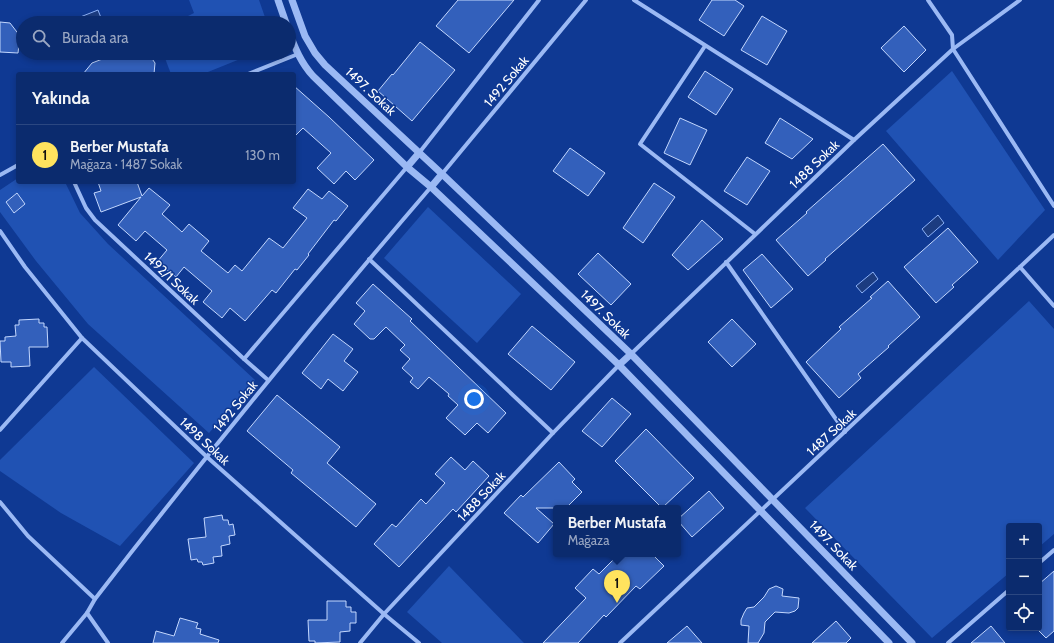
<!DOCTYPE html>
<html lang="tr">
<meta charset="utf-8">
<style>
body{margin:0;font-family:Cabin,sans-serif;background:#193776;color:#f1f3f6}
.controls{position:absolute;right:12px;bottom:12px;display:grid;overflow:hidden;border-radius:4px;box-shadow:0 2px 6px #0003}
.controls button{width:36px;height:36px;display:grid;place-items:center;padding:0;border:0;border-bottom:1px solid #2b4781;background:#0b2b6e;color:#f1f3f6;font:20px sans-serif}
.you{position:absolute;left:474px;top:399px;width:14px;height:14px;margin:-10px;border:3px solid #fff;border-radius:50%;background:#1a73e8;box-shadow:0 0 0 6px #1a73e833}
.badge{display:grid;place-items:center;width:26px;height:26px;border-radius:50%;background:#ffe35e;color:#111;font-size:13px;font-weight:700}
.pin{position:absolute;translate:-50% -33px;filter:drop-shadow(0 1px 2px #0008)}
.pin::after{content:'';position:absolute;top:21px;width:14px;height:12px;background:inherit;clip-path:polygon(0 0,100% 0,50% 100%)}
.popup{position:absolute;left:553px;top:505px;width:128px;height:52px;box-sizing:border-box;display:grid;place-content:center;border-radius:4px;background:#0b2b6e;filter:drop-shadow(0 1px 3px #0005);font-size:13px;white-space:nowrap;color:#9aa7c2}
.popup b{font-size:15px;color:#f1f3f6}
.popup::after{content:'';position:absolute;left:50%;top:100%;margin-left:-8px;border:8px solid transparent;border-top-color:#0b2b6e}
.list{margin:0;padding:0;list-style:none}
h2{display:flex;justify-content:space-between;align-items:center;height:52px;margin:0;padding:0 16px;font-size:17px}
h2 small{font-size:13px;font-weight:400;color:#9aa7c2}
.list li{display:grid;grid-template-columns:26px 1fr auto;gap:12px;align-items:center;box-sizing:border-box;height:60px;padding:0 16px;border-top:1px solid #2b4781}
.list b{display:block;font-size:15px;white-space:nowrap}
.list p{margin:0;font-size:13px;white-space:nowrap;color:#9aa7c2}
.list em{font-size:13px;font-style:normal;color:#9aa7c2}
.icon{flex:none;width:22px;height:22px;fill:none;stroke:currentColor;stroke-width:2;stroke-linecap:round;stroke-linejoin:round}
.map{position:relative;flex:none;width:1054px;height:643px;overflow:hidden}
.search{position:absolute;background:#0b2b6e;box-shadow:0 2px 6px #0003;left:16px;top:16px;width:280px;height:44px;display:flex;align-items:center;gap:10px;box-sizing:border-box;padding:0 14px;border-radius:22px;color:#9aa7c2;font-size:15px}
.panel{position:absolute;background:#0b2b6e;box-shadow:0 2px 6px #0003;left:16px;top:72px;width:280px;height:112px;border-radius:4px}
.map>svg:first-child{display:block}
.green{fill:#2052b3}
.water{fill:#1c3c80;stroke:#8db2f8}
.building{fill:#3360bb;stroke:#c3d7fe}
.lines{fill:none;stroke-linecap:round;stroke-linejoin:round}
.minor{stroke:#9bb9f4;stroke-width:4}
.tertiary{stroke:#9bb9f4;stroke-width:7}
.labels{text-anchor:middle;stroke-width:3;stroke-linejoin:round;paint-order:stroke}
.street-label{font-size:13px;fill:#fff;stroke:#0f3993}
</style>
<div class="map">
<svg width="1054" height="643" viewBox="0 0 1054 643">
<rect width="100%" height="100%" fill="#0f3993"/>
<!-- green -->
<g class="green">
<polygon points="189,0 259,0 267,23 174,23 194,13"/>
<polygon points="163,53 255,53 203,74 171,74"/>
<polygon points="952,71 1045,210 998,260 886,131"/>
<polygon points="18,178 18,182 65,182 80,213 108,244 255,380 209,433 88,324 36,261 0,212 0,190"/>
<polygon points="428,207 521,294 477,343 384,258"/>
<polygon points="1029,301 1054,329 1054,534 1039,547 1039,526 1009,526 1009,573 932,638 805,508"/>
<polygon points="94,367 194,463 120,546 61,513 0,471 0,460"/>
<polygon points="449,566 524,643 442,643 407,612"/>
</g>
<!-- water -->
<g class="water">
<polygon points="98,10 103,23 65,23"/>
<polygon points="938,215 944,223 928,237 922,229"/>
<polygon points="873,272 878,279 862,293 856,286"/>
</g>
<!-- building -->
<g class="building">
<polygon points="458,0 514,0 469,53 436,26"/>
<polygon points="712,0 735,0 744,6 724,36 699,20"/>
<polygon points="762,16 787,31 767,65 741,50"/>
<polygon points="0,22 10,23 20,36 18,53 0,52"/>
<polygon points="904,26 926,50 904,72 881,48"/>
<polygon points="420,42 455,70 412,121 378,91 392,74 393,75"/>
<polygon points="118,53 148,53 155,63 154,74 83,74 92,63"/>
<polygon points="705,71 733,89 716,115 688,97"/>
<polygon points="294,86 329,117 374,160 355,180 346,171 334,184 317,168 331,153 303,128 294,137"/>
<polygon points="680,118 707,130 690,165 664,153"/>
<polygon points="780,118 813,139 792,159 765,143"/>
<polygon points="883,144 915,180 825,259 826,260 808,276 776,240 807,213 806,212"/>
<polygon points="570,148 605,173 588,196 553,171"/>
<polygon points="747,157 770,171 747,205 724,191"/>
<polygon points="98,182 137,182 142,196 149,188 170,205 162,214 182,232 189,224 209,241 201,251 228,273 235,265 242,271 269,238 283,248 307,218 293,208 308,189 322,199 329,191 348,206 336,221 334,220 308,254 309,255 297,270 295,269 276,293 272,290 245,321 230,308 222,318 203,302 212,291 184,267 176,277 157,262 167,250 145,231 136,241 118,225 141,197 101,212 94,193 101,191"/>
<polygon points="654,183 675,197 643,243 623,228"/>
<polygon points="17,193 25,204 14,213 6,202"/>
<polygon points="702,220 723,239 688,270 672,255"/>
<polygon points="948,228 978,262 952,285 954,287 936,303 904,267"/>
<polygon points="598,253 631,284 611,305 578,274"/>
<polygon points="762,254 793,289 771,308 743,270"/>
<polygon points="888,281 920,317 888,346 889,347 858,374 861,378 839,398 806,362 841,329 839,327 872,298 870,297"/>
<polygon points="373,284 412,319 410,321 506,413 488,433 477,423 465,435 446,418 458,405 448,396 449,394 429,377 418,389 410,382 413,378 402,368 410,359 400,350 405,345 386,327 374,339 370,339 354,324 365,311 356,303"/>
<polygon points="39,319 39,323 44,323 44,327 47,327 48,347 29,347 30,366 11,367 11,362 1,362 0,341 5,341 5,337 16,336 15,325 19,325 19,320"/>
<polygon points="732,319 756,344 732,367 708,342"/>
<polygon points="532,326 575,362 551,390 508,354"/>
<polygon points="333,334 353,349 344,361 358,372 343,391 328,379 321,389 302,373"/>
<polygon points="277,395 340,447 327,463 376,504 356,527 291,473 293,470 247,431"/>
<polygon points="612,398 631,414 602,447 582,431"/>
<polygon points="646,429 694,478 662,508 615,461"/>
<polygon points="451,457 465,470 473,461 489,476 456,512 453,509 399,567 374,544 392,524 396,527 421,499 426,504 445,483 435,474"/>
<polygon points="559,462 575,479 572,482 582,492 566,508 536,508 554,524 538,543 504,513 521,495 523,497"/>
<polygon points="709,491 724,508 692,537 678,521 678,519"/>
<polygon points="222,515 223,520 228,520 229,525 233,524 235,535 229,536 230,544 221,546 222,556 213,557 214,563 203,565 202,562 198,562 197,559 191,560 188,539 206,537 204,518"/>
<polygon points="619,554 652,554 664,566 640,589 636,586 606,617 604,615 578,643 543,643 586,598 575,588 593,569 599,574"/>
<polygon points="1054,571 1054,631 1046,638 1039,631 1039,584"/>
<polygon points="776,586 783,589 782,596 799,598 798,608 795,611 789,613 775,612 765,622 764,633 758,643 748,643 749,626 741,625 741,620 744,613 747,608 754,607 764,597 769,589"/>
<polygon points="327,601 346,601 346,607 351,607 351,612 356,612 356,623 350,623 350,631 340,632 340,642 315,643 315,641 309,641 308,620 327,620"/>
<polygon points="180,618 198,623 196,628 201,629 200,634 219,640 218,643 153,643 156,631 174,636"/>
<polygon points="836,621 851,638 846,643 812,643"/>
<polygon points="687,626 702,643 667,643"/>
<polygon points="991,626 1005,643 971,643"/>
</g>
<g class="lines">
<!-- minor -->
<g class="minor">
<polyline points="634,0 854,140"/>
<polyline points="928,0 952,35 953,49 1054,206"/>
<polyline points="705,46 640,144 755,234"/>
<polyline points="248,74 298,54"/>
<polyline points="419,153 539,0"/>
<polyline points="442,174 586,0"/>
<polyline points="0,175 18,165"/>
<polyline points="74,182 86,208 95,220 244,359 268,380"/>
<polyline points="0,231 25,267 82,338 207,457 384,614 419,643"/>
<polyline points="369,259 553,433"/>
<polyline points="726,262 845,432"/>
<polyline points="1020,267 1054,306"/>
<polyline points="631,354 854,140 953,49 1020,0"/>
<polyline points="244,359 407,167"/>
<polyline points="0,430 82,338"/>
<polyline points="0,502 28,536 95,599"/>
<polyline points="1039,563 1054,550"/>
<polyline points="87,613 108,643"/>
<path d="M62 643 87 613 95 599C203 459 315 322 431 187"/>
<polyline points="360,643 384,614 553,433 619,365"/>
<polyline points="620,643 1054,235"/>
<polyline points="948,643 1009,590"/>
</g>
<!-- tertiary -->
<g class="tertiary">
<polyline points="278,0 286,23"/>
<polyline points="292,0 305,36 315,53 325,65 442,174 631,354 912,643"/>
<path d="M289 32C295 48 301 63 313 76L407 167 431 187 619 365 889 643"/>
<polyline points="407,167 419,153"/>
<polyline points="431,187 442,174"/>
<polyline points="619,365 631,354"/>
</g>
</g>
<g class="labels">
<!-- street labels -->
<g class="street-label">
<text transform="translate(506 81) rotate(-50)" y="5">1492 Sokak</text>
<text transform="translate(371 91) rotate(43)" y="5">1497. Sokak</text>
<text transform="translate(814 164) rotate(-44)" y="5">1488 Sokak</text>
<text transform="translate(172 278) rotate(43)" y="5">1492/1 Sokak</text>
<text transform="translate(606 314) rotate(44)" y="5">1497. Sokak</text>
<text transform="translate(235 406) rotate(-51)" y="5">1492 Sokak</text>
<text transform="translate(831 432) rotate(-43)" y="5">1487 Sokak</text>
<text transform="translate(205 441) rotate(43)" y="5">1498 Sokak</text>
<text transform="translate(481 496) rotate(-47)" y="5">1488 Sokak</text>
<text transform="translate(834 545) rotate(46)" y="5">1497. Sokak</text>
</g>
</g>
</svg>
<div class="controls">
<button>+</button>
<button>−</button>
<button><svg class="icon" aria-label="locate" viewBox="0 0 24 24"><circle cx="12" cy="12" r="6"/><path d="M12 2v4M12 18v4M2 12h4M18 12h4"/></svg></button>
</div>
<div class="you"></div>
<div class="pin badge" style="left:617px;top:603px">1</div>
<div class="popup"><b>Berber Mustafa</b>Mağaza</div>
<div class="search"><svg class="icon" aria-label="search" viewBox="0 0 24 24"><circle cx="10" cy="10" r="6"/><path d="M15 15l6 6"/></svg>Burada ara</div>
<section class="panel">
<h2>Yakında<small></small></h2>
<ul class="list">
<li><span class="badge">1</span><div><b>Berber Mustafa</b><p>Mağaza · 1487 Sokak</p></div><em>130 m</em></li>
</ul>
</section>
</div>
